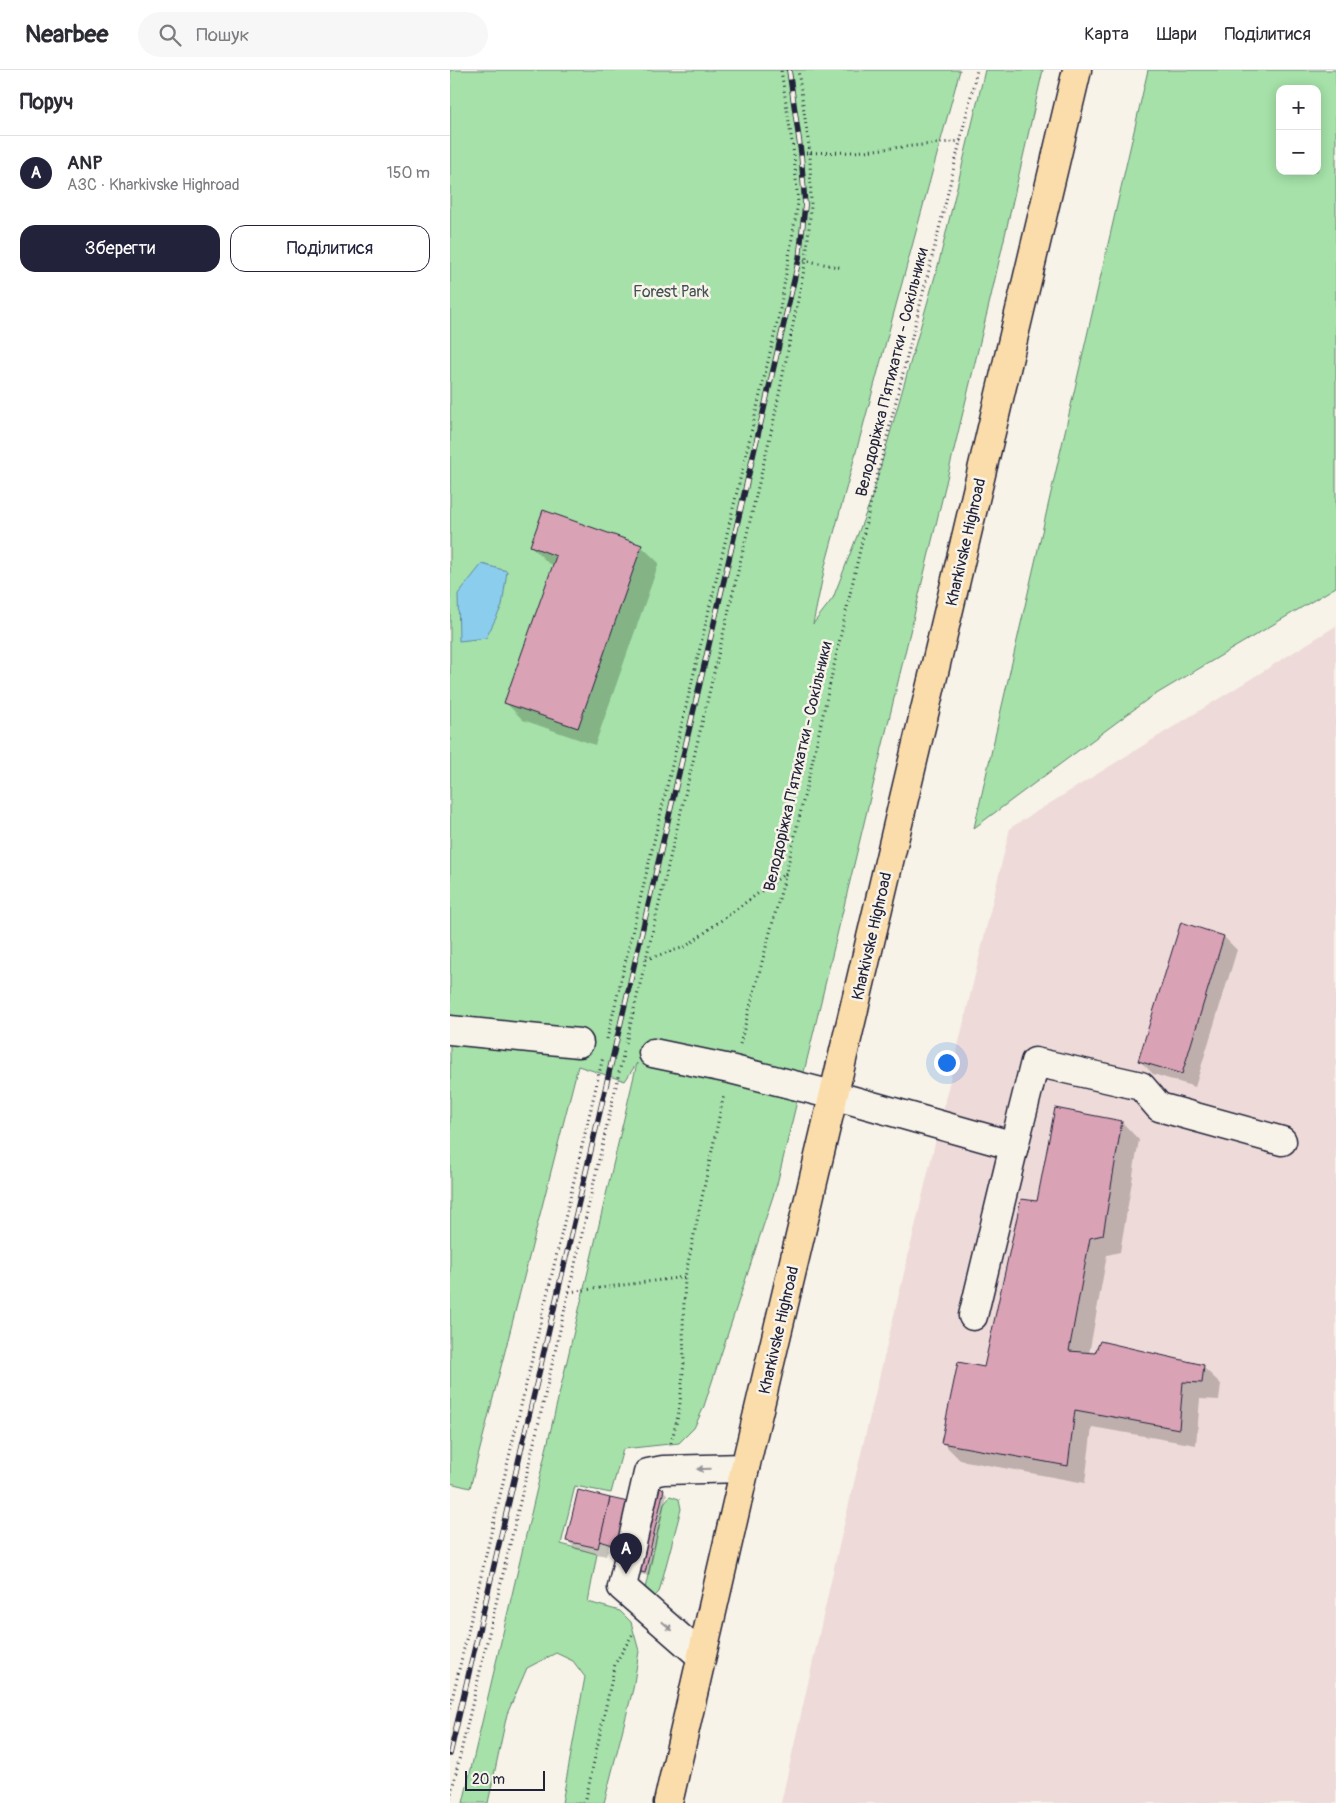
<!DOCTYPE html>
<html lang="uk">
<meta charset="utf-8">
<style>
body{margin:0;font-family:Pangolin,sans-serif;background:#f7f7f7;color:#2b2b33}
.controls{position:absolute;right:15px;top:15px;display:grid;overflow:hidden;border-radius:10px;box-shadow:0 2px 12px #0003}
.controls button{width:45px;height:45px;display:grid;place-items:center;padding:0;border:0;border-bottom:1px solid #e1e1e2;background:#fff;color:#2b2b33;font:25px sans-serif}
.scale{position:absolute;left:15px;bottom:12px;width:80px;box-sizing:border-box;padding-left:5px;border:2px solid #22223b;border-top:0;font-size:14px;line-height:18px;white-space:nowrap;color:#22223b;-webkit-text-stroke:4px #f7f3e8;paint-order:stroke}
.you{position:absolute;left:496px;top:992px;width:18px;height:18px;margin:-12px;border:4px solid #fff;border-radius:50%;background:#1a73e8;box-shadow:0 0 0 8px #1a73e833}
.badge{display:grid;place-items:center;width:32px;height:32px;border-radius:50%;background:#22223b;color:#fff;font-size:16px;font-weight:700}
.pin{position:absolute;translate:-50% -41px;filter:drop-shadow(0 1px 2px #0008)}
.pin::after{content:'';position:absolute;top:26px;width:18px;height:15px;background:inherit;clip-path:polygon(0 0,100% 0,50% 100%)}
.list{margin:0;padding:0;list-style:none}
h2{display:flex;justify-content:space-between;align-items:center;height:65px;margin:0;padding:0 20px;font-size:21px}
h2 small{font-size:16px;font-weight:400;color:#7c7c81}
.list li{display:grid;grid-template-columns:32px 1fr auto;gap:15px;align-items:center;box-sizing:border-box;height:75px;padding:0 20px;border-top:1px solid #e1e1e2}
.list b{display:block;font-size:19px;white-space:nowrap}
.list p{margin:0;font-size:16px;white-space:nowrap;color:#7c7c81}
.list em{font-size:16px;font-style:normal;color:#7c7c81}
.actions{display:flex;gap:10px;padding:15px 20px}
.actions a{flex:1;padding:11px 0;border:1px solid #22223b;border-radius:15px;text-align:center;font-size:18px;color:#22223b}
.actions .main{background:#22223b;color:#fff}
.icon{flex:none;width:28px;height:28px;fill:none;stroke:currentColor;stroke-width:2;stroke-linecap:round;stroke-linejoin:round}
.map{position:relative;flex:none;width:886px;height:1733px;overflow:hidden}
header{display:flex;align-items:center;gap:30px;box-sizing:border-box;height:70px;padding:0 25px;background:#fff;border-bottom:1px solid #e1e1e2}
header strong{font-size:24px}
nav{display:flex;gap:28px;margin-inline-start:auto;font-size:18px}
.search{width:350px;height:45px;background:#f7f7f7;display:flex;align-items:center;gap:12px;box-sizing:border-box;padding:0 18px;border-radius:28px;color:#7c7c81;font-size:19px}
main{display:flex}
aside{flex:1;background:#fff}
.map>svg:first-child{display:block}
.built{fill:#eedbd9}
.green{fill:#a5e1a8;stroke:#648272;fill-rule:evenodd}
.water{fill:#8bcdec;stroke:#6189a5}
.shadow{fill:#0003}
.building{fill:#daa2b5;stroke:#22223b}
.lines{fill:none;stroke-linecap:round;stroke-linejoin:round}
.minor-casing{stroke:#22223b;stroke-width:31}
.major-casing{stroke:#22223b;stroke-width:31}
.path{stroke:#22223b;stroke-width:3;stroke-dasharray:1 4;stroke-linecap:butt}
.minor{stroke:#f7f3e8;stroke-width:28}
.major{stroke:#faddab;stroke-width:28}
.rail-casing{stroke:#22223b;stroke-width:5.5}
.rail{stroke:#f7f3e8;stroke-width:4;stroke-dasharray:11;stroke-linecap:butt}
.oneway{fill:#97959a}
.labels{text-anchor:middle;stroke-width:5;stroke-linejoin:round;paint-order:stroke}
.park-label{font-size:16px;fill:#435256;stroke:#f7f3e8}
.street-label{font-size:16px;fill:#22223b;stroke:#f7f3e8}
</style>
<header>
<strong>Nearbee</strong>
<div class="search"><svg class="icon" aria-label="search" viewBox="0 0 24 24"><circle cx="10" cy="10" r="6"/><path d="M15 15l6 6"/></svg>Пошук</div>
<nav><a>Карта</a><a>Шари</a><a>Поділитися</a></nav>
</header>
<main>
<aside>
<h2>Поруч<small></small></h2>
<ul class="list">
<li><span class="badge">A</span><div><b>ANP</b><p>АЗС · Kharkivske Highroad</p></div><em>150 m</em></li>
</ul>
<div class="actions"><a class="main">Зберегти</a><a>Поділитися</a></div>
</aside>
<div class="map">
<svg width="886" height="1733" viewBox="0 0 886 1733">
<rect width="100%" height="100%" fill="#f7f3e8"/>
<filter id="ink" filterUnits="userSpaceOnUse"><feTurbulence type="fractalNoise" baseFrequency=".02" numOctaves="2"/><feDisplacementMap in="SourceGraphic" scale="10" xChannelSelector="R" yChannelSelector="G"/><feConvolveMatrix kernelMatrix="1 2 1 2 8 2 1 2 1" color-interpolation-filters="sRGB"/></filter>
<g filter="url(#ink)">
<!-- built -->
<polygon class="built" points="886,556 886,1733 331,1733 388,1480 560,758"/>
<!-- green -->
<g class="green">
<polygon points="0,0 510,0 375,496 363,554 383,528 421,430 489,192 535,0 593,0 541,226 327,1114 253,1339 244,1358 229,1373 173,1379 161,1423 125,1416 111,1474 147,1484 138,1532 170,1541 181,1552 189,1581 183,1619 154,1733 112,1733 135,1607 123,1591 106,1583 77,1598 57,1644 38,1733 13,1733 187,993 175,1011 128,996 20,1418 0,1413"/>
<path d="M698 0H886V517L698 629 524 758ZM830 19H867V101H830Z"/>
<polygon points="220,1426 229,1429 231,1439 209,1522 201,1530 194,1523 214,1433"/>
</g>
<!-- water -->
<polygon class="water" points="32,494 57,501 52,536 36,568 9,571 8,524"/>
<!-- shadow -->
<g class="shadow">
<polygon points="81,476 191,476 209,493 145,675 73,650 56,633 104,495 98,493"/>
<polygon points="774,867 787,880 745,1017 703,1004 690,991"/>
<polygon points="672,1052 689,1070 670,1182 657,1185 639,1284 753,1297 771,1314 769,1330 750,1329 746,1375 642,1357 635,1413 510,1390 493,1373 535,1298 588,1133"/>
<polygon points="213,1420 217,1424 199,1506 169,1499 169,1479 159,1476 156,1486 126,1479 117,1470 179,1433"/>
</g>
<!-- building -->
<g class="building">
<polygon points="93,440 192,475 128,658 54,633 106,486 80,476"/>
<polygon points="731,852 774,866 732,1004 688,991"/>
<polygon points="605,1038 672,1051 653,1165 640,1168 619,1281 645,1283 650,1271 754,1295 752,1313 733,1312 729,1359 625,1340 618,1396 491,1373 508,1292 534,1297 571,1129 587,1131"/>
<polygon points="181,1412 214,1419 195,1503 164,1495 168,1477 149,1471 160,1428 178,1432"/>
<polygon points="128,1420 160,1428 148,1478 116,1471"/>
</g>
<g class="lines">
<defs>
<g id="minor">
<polyline points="0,960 129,973"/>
<polyline points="203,983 280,999 383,1025 564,1076 523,1246"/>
<polyline points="564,1076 585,992 691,1016 709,1037 832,1071"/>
<polyline points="251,1586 172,1517 198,1403 213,1400 295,1398"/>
</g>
<polyline id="major" points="218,1733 295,1398 627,0"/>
</defs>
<!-- minor casing -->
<use href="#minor" class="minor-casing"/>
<!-- major casing -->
<use href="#major" class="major-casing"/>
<!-- path -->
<g class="path">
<polyline points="351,83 404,82 511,71"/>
<polyline points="349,189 393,198"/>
<polyline points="196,889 235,877 336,803"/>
<polyline points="157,969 329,245 348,133 344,85 331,0"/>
<polyline points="176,973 323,354 356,190 361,136 360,83 348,0"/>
<polyline points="290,974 336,803 360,702 421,431 495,135 527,0"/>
<polyline points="119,1222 235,1207"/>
<polyline points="221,1373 229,1342 234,1293 233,1257 235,1207 274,1024"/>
<polyline points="0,1638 153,987"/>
<polyline points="0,1728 87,1360 174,981"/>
<polyline points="135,1733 165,1594 184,1562"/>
</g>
<!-- minor -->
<use href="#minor" class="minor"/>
<!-- major -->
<use href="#major" class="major"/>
<defs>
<polyline id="rail" points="0,1684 349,189 355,135 351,83 339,0"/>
</defs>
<!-- rail casing -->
<use href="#rail" class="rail-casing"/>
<!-- rail -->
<use href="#rail" class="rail"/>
</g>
<!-- one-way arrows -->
<defs><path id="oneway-solid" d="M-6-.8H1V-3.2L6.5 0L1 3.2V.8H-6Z" transform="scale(1.25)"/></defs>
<g class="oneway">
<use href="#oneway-solid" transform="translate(254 1399) rotate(178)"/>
<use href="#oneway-solid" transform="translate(217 1556) rotate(41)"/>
</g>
</g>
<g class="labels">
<!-- park labels -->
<g class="park-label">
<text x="221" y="227">Forest Park</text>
</g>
<!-- street labels -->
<g class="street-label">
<text transform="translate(441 302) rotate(-76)" y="6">Велодоріжка П'ятихатки - Сокільники</text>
<text transform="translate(515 472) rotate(-77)" y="6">Kharkivske Highroad</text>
<text transform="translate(347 696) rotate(-77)" y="6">Велодоріжка П'ятихатки - Сокільники</text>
<text transform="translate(421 866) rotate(-77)" y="6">Kharkivske Highroad</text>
<text transform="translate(328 1260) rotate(-77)" y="6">Kharkivske Highroad</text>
</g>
</g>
</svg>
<div class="controls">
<button>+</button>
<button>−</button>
</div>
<div class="scale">20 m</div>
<div class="you"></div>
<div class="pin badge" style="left:176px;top:1504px">A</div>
</div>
</main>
